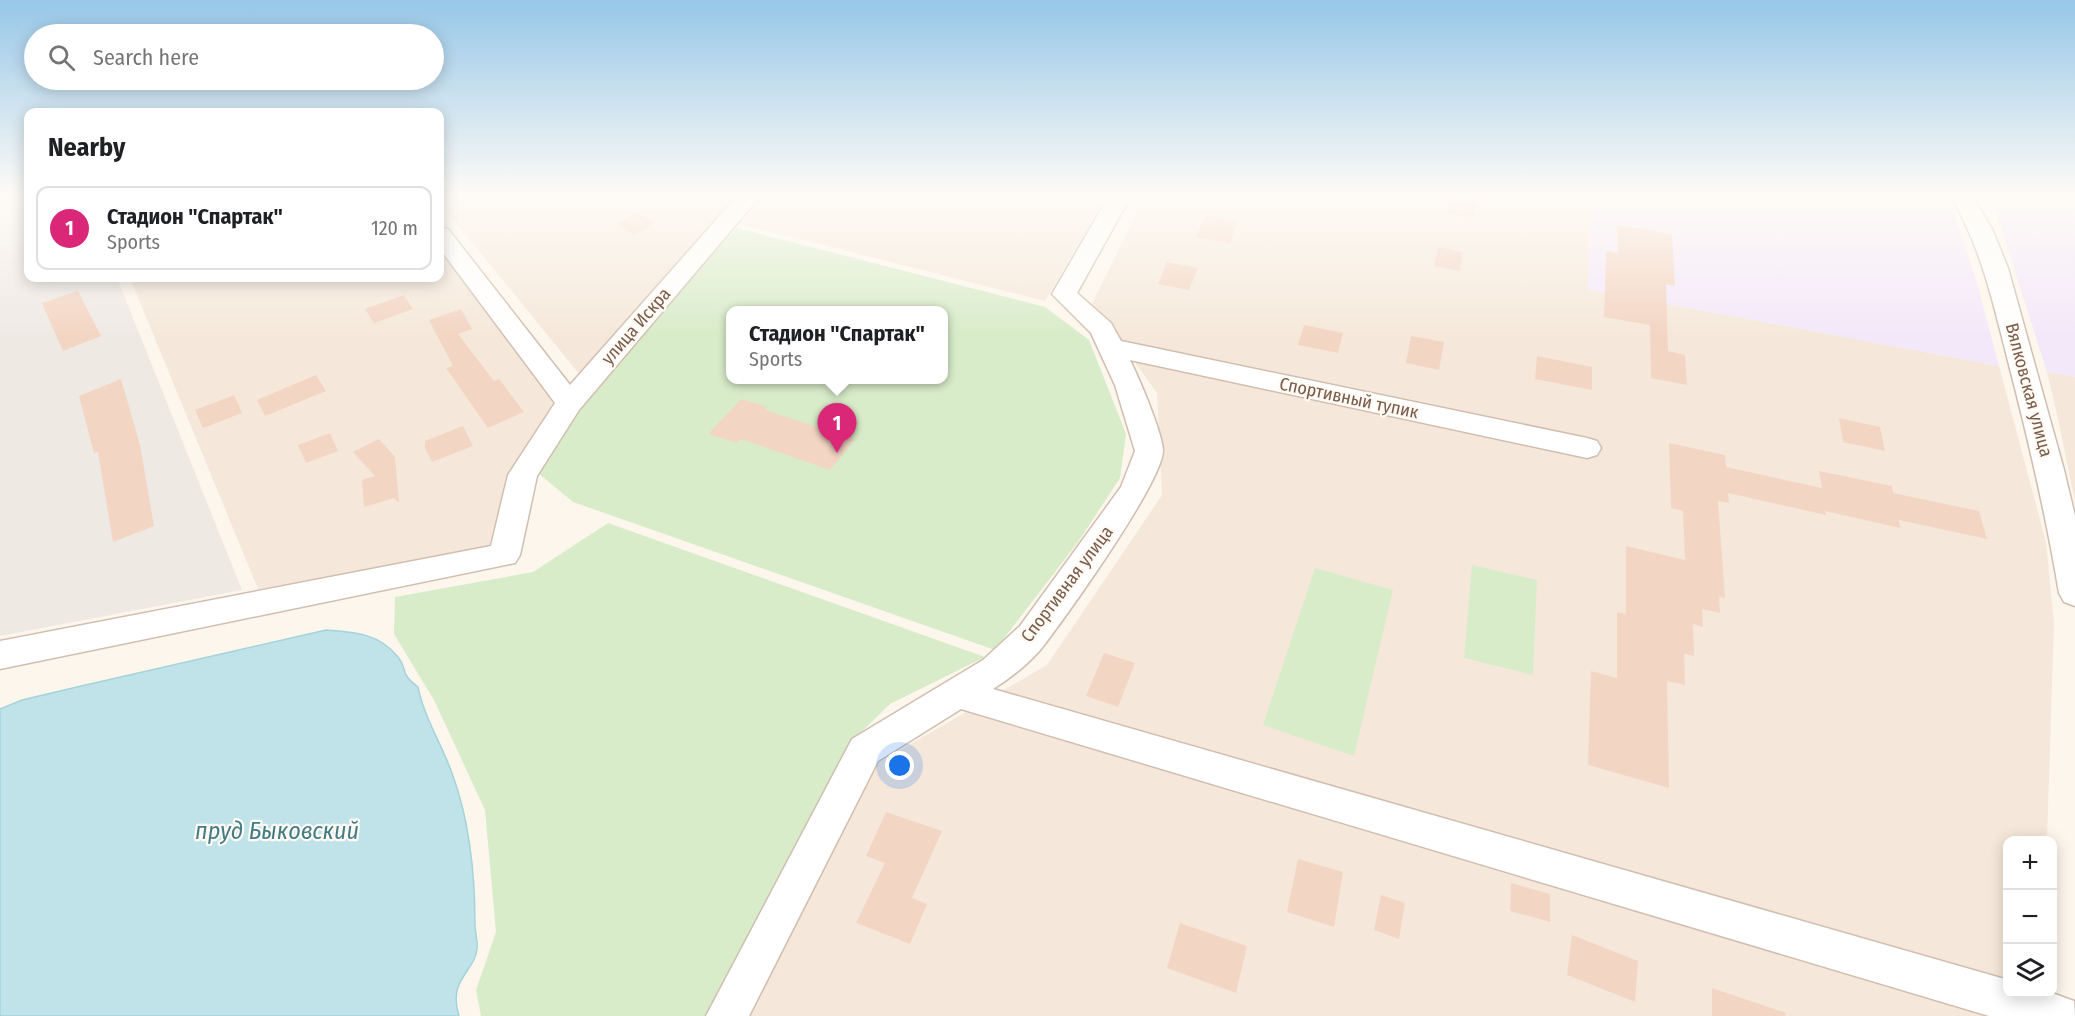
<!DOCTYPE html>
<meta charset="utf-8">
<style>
body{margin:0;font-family:"Fira Sans Condensed",sans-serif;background:#f2f2f2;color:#202124}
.controls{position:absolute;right:18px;bottom:18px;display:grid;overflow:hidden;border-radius:12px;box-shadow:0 3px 15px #0003}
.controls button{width:54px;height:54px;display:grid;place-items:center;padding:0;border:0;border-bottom:2px solid #e0e0e0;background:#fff;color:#202124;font:30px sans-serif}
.you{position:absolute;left:900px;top:766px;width:21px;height:21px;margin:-15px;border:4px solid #fff;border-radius:50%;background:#1a73e8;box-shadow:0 0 0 9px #1a73e833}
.badge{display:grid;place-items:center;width:39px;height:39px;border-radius:50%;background:#db2777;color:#fff;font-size:20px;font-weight:700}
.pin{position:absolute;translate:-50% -50px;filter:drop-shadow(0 2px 3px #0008)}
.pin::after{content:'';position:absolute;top:32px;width:21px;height:18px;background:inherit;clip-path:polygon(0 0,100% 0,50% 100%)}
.popup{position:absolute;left:726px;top:306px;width:222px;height:78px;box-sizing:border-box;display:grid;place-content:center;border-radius:12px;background:#fff;filter:drop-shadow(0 2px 4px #0005);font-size:20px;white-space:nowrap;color:#757577}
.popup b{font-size:22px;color:#202124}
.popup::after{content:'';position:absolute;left:50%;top:100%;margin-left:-12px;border:12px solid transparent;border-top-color:#fff}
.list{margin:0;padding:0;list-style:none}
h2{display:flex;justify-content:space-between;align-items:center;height:78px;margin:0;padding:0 24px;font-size:26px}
h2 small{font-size:20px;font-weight:400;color:#757577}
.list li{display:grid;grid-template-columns:39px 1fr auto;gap:18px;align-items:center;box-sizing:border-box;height:84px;margin:0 12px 12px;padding:0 12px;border:2px solid #e0e0e0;border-radius:12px}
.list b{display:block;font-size:22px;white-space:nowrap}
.list p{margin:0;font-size:20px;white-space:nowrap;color:#757577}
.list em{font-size:20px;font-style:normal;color:#757577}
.icon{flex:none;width:33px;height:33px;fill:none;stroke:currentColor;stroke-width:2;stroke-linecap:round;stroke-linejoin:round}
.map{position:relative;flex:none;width:2075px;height:1016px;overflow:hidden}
.search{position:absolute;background:#fff;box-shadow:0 3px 15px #0003;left:24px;top:24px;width:420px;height:66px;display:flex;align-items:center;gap:15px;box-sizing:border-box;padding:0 21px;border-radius:33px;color:#757577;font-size:22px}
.panel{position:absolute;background:#fff;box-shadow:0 3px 15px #0003;left:24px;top:108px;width:420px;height:174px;border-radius:12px}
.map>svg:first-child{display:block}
.residential{fill:#f5e8da}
.industrial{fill:#efe9e4}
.education{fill:#f3e8fa}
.green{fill:#d8ecc9;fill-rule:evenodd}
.water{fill:#bfe3e8;stroke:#a5d3da;stroke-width:1.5}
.building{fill:#f3d5c3}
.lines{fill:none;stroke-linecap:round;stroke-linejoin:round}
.minor-casing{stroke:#d1beb0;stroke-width:3}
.minor{fill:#fff;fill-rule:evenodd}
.labels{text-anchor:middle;stroke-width:4.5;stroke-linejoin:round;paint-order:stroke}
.street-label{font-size:18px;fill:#7a5c4d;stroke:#fffaf3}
.near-water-label{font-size:24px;font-style:italic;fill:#437c86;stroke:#fffaf3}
</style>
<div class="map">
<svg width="2075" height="1016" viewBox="0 0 2075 1016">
<rect width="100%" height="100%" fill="#fdf6ec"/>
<!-- residential -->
<g class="residential">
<polygon points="440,194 739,194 580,375 440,203"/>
<polygon points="765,194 1108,194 1045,301 740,224"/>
<polygon points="1146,194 1590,194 1588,289 1999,366 2046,542 2054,624 2047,840 2008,840 2008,994 2043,994 2042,1016 748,1016 878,763 1047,665 1162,495 1157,393 1092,304"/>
<polygon points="440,250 553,403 508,474 489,548 258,589 130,278 440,278"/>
<polygon points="2047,372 2075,377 2075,502 2057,414"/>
</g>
<!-- industrial -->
<polygon class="industrial" points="0,194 28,194 28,278 117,278 242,590 0,636"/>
<!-- education -->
<g class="education">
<polygon points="1590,194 1940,194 1953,212 1976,279 1999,366 1588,289"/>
<polygon points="1981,194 2075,194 2075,377 2047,372 1997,215"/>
</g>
<!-- green -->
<g class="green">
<path d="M737 228 1045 307 1089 340 1126 434 1120 478 1078 542 995 650 573 502 538 473 582 403 648 324ZM730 310H944V380H730Z"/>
<polygon points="608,523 985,657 890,704 850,743 708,1016 481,1016 476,990 496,932 485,810 434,700 394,634 395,597 533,572"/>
<polygon points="1472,565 1537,580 1533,675 1464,658"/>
<polygon points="1315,568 1393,590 1354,756 1263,725"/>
</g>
<!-- water -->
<path class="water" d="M326 630C354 632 379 633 398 657 409 670 398 672 418 687 424 718 443 746 453 776 470 823 475 875 475 925 475 933 478 941 477 948 476 971 447 979 459 1016H0V709L22 700 77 687Z"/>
<!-- building -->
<g class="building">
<polygon points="1453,194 1478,194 1473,218 1448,213"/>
<polygon points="637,212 655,223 634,235 616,224"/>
<polygon points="1206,215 1238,221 1230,243 1196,237"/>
<polygon points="1617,225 1672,234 1675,286 1666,284 1668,351 1685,355 1687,385 1651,378 1650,325 1604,317 1606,251 1618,253"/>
<polygon points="1438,247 1463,252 1460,271 1434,266"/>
<polygon points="1167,262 1198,268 1189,290 1158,284"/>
<polygon points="78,291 101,336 63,351 42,303"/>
<polygon points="404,295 413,309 374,323 365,309"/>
<polygon points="461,309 472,329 458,334 494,381 499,379 524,412 488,428 446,368 453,366 429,320"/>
<polygon points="1304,325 1343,333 1338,353 1298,345"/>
<polygon points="1411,336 1444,342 1439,370 1406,363"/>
<polygon points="1537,356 1592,367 1592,390 1535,379"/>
<polygon points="316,375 326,391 265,416 257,400"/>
<polygon points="121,379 140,445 154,526 113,542 98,452 94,453 79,396"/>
<polygon points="234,395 242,413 203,428 195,410"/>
<polygon points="741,399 767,407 765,410 855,439 830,470 741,439 737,443 708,434"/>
<polygon points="1839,418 1880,427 1885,451 1843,442"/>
<polygon points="463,426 473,446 432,462 425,448 425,441"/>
<polygon points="330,433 338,451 306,463 298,445"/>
<polygon points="379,439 395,457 399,503 394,498 364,507 362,480 375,476 353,452"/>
<polygon points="1669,443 1725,455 1726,467 1822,488 1819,471 1892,486 1893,493 1979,511 1987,539 1899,520 1900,528 1825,511 1826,515 1728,493 1729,503 1718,501 1725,598 1719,597 1720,613 1702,609 1703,627 1693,624 1694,656 1684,654 1685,685 1667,681 1669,788 1588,765 1591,671 1617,678 1617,612 1626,614 1626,546 1685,560 1683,511 1671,508"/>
<polygon points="1104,653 1135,663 1118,707 1086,696"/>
<polygon points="886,812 942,831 912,898 927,904 910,944 856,923 885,863 866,856"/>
<polygon points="1298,859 1343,872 1334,927 1287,912"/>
<polygon points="1511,883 1550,894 1550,922 1510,911"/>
<polygon points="1381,895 1405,903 1399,939 1374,930"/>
<polygon points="1180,923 1247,946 1236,993 1167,968"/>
<polygon points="1572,935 1638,961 1635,1002 1567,975"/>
<polygon points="1712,988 1786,1013 1785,1016 1712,1016"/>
</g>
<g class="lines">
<defs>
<g id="minor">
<polygon points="739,194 762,194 579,410 537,476 520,555 515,563 0,669 0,641 491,546 508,475 555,403 440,249 440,227 448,229 570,385"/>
<path d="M1110 194H1132L1077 293 1111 323 1121 341 1587 438 1597 441 1601 448 1597 455 1587 458 1130 360C1139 378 1162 432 1163 450 1164 480 1067 615 1045 644 1032 661 1012 677 993 689L2008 980V994L2052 993 2074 1001 2075 1016H1989L961 709 878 761 749 1016H706L852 739 983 660 1020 626 1121 487 1135 451 1115 385 1091 333 1052 294Z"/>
<path d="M1949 194H1971L1992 229 2008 268 2064 470 2075 516V606L2064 602 2059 593C2046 515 2028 438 2008 361 1993 303 1981 245 1949 194Z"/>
</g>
</defs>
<!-- minor casing -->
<use href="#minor" class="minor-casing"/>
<!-- minor -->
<use href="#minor" class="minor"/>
</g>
<!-- sky -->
<linearGradient id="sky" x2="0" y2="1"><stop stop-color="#97c7e8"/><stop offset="0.58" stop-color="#fefbf6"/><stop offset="1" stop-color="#fefbf6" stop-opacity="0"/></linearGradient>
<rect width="2075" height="336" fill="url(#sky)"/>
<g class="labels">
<!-- street labels -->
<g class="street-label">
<text transform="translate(636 326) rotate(-49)" y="6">улица Искра</text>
<text transform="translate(2029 390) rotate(75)" y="6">Вялковская улица</text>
<text transform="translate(1349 398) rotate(12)" y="6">Спортивный тупик</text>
<text transform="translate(1067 584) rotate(-53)" y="6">Спортивная улица</text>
</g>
<!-- near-water labels -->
<g class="near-water-label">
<text x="277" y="839">пруд Быковский</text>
</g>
</g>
</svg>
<div class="controls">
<button>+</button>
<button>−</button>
<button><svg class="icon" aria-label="layers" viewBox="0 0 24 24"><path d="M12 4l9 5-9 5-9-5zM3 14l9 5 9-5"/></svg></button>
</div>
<div class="you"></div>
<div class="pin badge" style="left:837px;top:453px">1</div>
<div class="popup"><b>Стадион &quot;Спартак&quot;</b>Sports</div>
<div class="search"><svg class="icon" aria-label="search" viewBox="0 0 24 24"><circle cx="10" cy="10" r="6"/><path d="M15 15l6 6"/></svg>Search here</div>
<section class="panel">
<h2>Nearby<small></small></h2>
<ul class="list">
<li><span class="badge">1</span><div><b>Стадион &quot;Спартак&quot;</b><p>Sports</p></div><em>120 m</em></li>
</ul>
</section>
</div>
